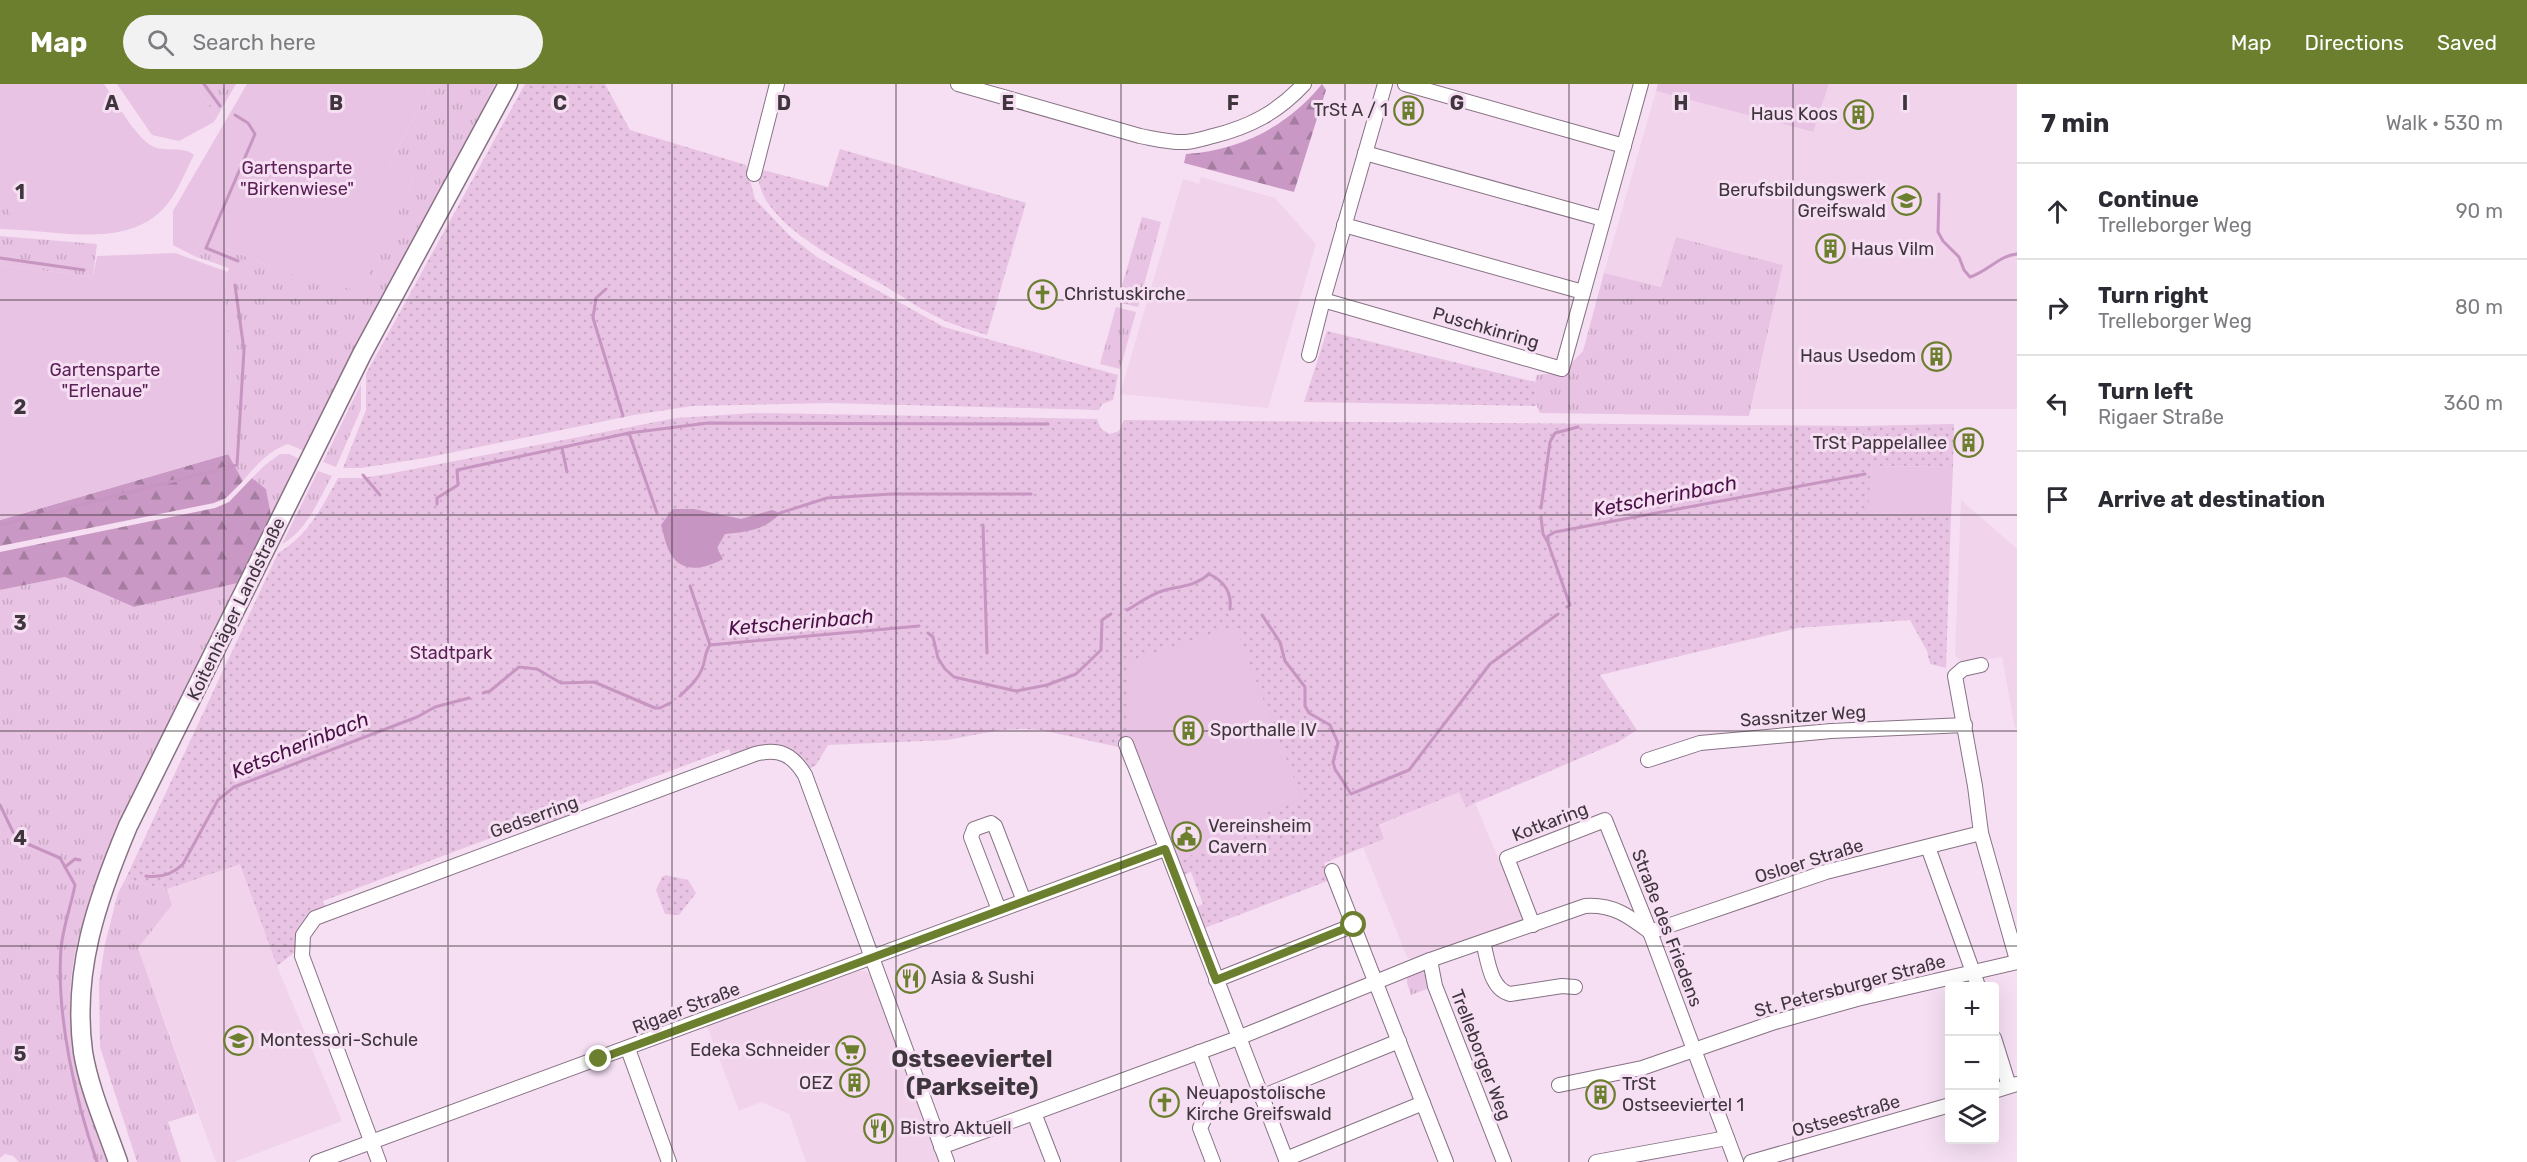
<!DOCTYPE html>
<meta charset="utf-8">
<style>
body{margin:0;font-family:Rubik,sans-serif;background:#f2f2f3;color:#2b2b33}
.controls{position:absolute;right:18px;bottom:18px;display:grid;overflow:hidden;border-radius:6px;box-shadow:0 6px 24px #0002}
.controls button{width:54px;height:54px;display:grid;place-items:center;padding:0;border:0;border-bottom:2px solid #e1e1e2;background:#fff;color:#2b2b33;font:30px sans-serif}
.stop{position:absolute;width:18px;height:18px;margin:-14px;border:4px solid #6c7f2f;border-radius:50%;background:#fff}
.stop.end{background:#6c7f2f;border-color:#fff;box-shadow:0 2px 6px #0008}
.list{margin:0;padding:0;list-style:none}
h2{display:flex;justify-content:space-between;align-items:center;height:78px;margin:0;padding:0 24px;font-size:26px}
h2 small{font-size:20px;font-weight:400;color:#7c7c81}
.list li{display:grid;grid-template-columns:39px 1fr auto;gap:18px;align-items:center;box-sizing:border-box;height:96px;padding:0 24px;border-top:2px solid #e1e1e2}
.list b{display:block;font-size:22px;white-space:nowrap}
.list p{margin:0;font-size:20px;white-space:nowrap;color:#7c7c81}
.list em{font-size:20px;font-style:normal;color:#7c7c81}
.icon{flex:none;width:33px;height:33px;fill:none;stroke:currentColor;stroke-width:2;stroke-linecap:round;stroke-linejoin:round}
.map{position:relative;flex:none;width:2017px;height:1078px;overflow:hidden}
header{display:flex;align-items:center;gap:36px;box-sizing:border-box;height:84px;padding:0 30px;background:#6c7f2f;color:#fff}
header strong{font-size:28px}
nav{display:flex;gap:33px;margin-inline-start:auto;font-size:21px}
.search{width:420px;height:54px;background:#f2f2f3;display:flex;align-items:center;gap:15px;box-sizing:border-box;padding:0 21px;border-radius:33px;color:#7c7c81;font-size:22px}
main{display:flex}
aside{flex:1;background:#fff}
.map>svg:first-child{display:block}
.built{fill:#f1d3ec}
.grass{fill:url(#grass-tufts)}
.forest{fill:url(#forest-firs)}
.park{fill:url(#park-dots)}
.garden{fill:#e8c3e3}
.water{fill:#c795c1}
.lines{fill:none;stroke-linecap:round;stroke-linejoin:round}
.stream{stroke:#c795c1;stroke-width:3}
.street-casing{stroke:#877284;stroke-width:16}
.secondary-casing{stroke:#877284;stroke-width:21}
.street{stroke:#fff;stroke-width:14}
.secondary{stroke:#fff;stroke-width:18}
.route{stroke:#6c7f2f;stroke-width:8}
.grid{fill:none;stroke:#3e353d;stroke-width:1.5;stroke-opacity:0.55}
.labels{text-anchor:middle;stroke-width:6;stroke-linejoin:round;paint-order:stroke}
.poi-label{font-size:18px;fill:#3e353d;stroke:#f6dff3;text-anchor:start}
.park-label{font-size:18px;fill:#5a1f55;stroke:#f6dff3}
.street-label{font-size:18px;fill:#3e353d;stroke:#f6dff3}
.water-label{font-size:20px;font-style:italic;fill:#4b1047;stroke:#f6dff3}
.district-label{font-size:24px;font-weight:bold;fill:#3e353d;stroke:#f6dff3}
.grid-label{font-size:20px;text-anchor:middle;font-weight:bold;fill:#3e353d;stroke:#f6dff3;stroke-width:6;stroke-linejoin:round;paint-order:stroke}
</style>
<header>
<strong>Map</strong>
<div class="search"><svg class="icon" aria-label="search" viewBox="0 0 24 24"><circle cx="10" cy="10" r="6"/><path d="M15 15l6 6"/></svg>Search here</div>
<nav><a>Map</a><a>Directions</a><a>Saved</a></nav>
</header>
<main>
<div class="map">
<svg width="2017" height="1078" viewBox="0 0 2017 1078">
<defs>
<pattern id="grass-tufts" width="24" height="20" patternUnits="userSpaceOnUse" patternTransform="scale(1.5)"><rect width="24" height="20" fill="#e8c3e3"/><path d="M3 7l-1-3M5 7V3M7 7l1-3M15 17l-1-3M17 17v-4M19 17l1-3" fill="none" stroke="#c8a8c4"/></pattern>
<pattern id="forest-firs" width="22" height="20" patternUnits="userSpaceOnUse" patternTransform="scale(1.5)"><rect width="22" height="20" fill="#ca98c4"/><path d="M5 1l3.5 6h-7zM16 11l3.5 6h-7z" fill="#a57da0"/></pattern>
<pattern id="park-dots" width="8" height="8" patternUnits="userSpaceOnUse" patternTransform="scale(1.5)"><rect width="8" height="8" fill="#e8c3e3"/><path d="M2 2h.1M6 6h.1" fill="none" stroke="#c8a8c4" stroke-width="1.8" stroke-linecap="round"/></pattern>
</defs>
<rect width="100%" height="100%" fill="#f6dff3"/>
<!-- built -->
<g class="built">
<polygon points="1829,0 2017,0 2017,325 1751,325 1783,181 1676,153 1661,203 1604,189 1656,7 1812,48"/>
<polygon points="1201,93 1275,114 1316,160 1268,324 1120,310 1183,95 1199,100"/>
<polygon points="1961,416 2017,465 2017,645 2015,645 2002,573 1962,580 1955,571"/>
<polygon points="1460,707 1466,722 1475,719 1525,838 1411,875 1407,873 1363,763 1384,755 1379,742"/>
<polygon points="240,779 277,882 342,1037 234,1078 216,1078 138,864 172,821 167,805"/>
<polygon points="857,887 866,887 873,895 941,1078 806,1078 789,1030 761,1018 739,1027 706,940"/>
</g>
<!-- grass -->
<g class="grass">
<polygon points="196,0 236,0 214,38 213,29"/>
<path d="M433 0H495L455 82 306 368 288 360C270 366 255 382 243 397L228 370 231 274 223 211 229 184 194 172 204 155 281 187 361 207 414 94 389 79Z"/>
<polygon points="0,113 21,146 0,145"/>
<polygon points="1142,133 1161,138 1138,223 1117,218"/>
<polygon points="0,152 97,160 93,193 0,181"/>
<path d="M1676 153 1783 181 1749 332 1540 329C1534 318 1533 302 1537 291L1563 288 1583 267 1604 189 1661 203Z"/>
<polygon points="1116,223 1136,228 1120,285 1100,280"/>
<polygon points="361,300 361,325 336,383 323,378"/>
<polygon points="280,370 289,370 302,376 272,437 266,405 252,394 265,381"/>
<path d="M318 387 332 392C319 415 307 447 282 460Z"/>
<path d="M65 493 134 523 242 498 93 810C88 826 81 842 77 859 59 940 79 1002 107 1078H19L13 1072 5 1070 0 1074V506Z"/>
<polygon points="125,796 167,805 172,821 138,864 197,1029 168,1038 181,1078 137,1078 100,963 99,898 105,860 118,809"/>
<polygon points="1426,883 1432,903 1411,911 1407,899 1407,890"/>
</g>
<!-- forest -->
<g class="forest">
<path d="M1322 0 1326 6 1294 108 1184 79 1186 70C1241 66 1288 42 1322 0Z"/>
<polygon points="228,370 243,397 226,414 214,419 0,462 0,436"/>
<polygon points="252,394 266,405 272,437 242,498 134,523 65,493 0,506 0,468 215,424 229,418"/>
</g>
<!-- park -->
<g class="park">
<polygon points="525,0 605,0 630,46 746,81 755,115 790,152 817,173 944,243 1118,291 1113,316 1102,320 1099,326 828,319 692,322 634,331 425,374 361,384 343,384 366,326 366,290"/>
<path d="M840 65 1026 119 987 251C974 247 960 243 948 238 925 229 904 213 883 201 847 181 750 135 759 85L828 103Z"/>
<polygon points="1327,247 1535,298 1536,322 1304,318"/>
<path d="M755 329 1097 335 1101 345 1110 350 1119 347 1124 336 1860 342 1954 340 1953 383 1871 382 1869 430 1951 432 1946 584 1930 580 1927 567 1910 536 1798 544 1600 591 1637 646 1618 658 1466 723 1459 708 1379 741 1384 755 1324 779 1330 796 1202 845 1193 824 1203 820 1191 788 1181 792 1176 778 1202 766 1272 744 1266 728 1130 655 1123 664 1041 646 1023 645 1001 646 947 656 828 661 816 681 808 686C793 649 760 663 732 673L729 665 576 722 579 730 536 746 533 738 323 817 326 824 295 868 277 882 240 780 167 805 125 796 278 469C308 452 322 423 338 394H361L388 390 676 334Z"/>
<polygon points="666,791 688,796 696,809 679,831 665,830 656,806 662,793"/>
</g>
<!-- garden -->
<g class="garden">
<path d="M0 0H104C116 17 135 54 154 63 166 68 184 62 194 71 185 88 177 110 164 124 129 162 67 149 21 146L0 113Z"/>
<polygon points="117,0 196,0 213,29 214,38 179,57 152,51"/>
<polygon points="247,0 433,0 389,79 414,94 361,208 281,187 204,155 194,172 173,161 173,127"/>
<polygon points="1658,0 1829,0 1813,48 1656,7"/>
<polygon points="175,169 228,188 223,211 231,274 228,370 0,436 0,181 93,193 97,172"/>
<polygon points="1871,382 1953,383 1951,432 1868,430"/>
<polygon points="1235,542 1302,715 1267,728 1273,744 1202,766 1176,778 1130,655 1127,578"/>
</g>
<!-- water -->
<path class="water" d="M673 425H694L741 435 772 426 780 429C767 446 744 448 725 450L717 464 723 475C707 484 684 490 672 472 666 464 664 450 661 441Z"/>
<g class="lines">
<!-- stream -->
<g class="stream">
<polyline points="204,0 220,22"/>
<polyline points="235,31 248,39 255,50 206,164 238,177"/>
<path d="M1939 110 1938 148 1943 157 1959 173 1964 186 1970 193C1987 188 2000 171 2017 170"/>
<polyline points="0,174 84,186"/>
<polyline points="606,205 596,214 593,234 623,332"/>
<polyline points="629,349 657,429"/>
<polyline points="562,364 567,388"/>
<polyline points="363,391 380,411"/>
<polyline points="437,420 437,414 458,401 457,386 629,349 708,339 1048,340"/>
<polyline points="1541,424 1550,358 1555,349 1578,343"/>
<polyline points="780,429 827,414 891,410 1031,410"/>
<polyline points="1541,433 1543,450 1547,457"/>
<polyline points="0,441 237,381 244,266 235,201"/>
<polyline points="983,441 987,569"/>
<polyline points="690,502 710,561"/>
<polyline points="1567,523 1570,521 1548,459 1548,452 1555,448 1865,390"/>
<path d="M1127 526C1139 519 1151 510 1165 506 1182 502 1195 502 1209 490 1224 497 1232 509 1230 525"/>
<polyline points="1262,531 1280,558 1285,577 1305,603 1305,622 1309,629 1330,641 1338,659 1333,678 1335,685 1351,710 1409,686 1490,580 1558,530"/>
<polyline points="928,549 933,553 938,574 945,585 954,593 1016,607 1047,601 1076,590 1101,566 1102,536 1111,530"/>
<polyline points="483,609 490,607 519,583 537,585 561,599 594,598 655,624 660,624 670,619"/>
<path d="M680 612C689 603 697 597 702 585 706 576 704 569 710 561L919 542"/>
<path d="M0 721 13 748 21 757 60 774 75 801C71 822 63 843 61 864 56 930 75 1016 97 1078"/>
<polyline points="65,783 75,775 80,776"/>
<path d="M146 792C160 794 173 790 183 780L218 716 234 703 417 633 435 623 469 614"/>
</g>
<defs>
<g id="street">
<path d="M958 0 1140 52C1156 55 1171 59 1186 58 1195 57 1205 54 1213 52 1250 43 1278 28 1304 0"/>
<polyline points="1405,0 1624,62"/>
<polyline points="1365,69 1603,135"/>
<polyline points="754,90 777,0"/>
<polyline points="1344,141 1583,208"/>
<polyline points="1323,216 1562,285 1641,0"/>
<polyline points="1309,271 1323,216 1385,0"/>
<polyline points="1981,581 1963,585 1955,592 1975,702 1981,749 2017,876"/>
<polyline points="1126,660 1287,1078"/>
<polyline points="1648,676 1700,659 1831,647 1965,641"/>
<polyline points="1928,763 1978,902"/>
<polyline points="1332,787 1446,1078"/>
<polyline points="999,826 971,753 974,745 991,739 995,742 1024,817"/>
<polyline points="1533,841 1507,774 1605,736 1650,848 1736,1078"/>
<polyline points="1650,848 1826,788 1981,749"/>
<path d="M1483 858C1488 876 1490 905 1510 910L1562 902 1575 903"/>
<polyline points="1430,876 1435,902 1504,1078"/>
<polyline points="1216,896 1354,841"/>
<polyline points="1994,954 2009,1002"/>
<polyline points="628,965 669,1078"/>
<polyline points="1199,968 1215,1012 1200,1044 1213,1078"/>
<polyline points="1559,1001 1642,984 1775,938 1857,915 2017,878"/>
<polyline points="1994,1007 2017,1000"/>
<polyline points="1261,1013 1399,957"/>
<polyline points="1034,1029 1053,1078"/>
<path d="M941 1063 1238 954 1430 876 1585 822C1613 820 1629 832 1650 848"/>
<polyline points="1286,1075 1423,1019"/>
<polyline points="317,1078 1165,765"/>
<path d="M379 1078 302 872 303 851 315 834 755 670C779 664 792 670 805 691L947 1078"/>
<polyline points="1596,1078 1727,1054"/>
<polyline points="1751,1078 1950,1021"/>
</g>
<path id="secondary" d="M118 1078C106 1043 89 1005 83 968 72 887 97 816 128 742L362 270 508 0"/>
</defs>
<!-- street casing -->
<use href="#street" class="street-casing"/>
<!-- secondary casing -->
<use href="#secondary" class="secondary-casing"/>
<!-- street -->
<use href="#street" class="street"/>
<!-- secondary -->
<use href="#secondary" class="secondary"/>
</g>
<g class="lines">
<!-- route -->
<polyline class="route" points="599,975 1165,765 1216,896 1354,841"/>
</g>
<!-- grid -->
<path class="grid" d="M224 0V1078M448 0V1078M672 0V1078M896 0V1078M1121 0V1078M1345 0V1078M1569 0V1078M1793 0V1078M0 216H2017M0 431H2017M0 647H2017M0 862H2017"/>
<!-- icons -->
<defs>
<symbol id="building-ring" viewBox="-11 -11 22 22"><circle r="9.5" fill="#f6dff3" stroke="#6c7f2f" stroke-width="1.5"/><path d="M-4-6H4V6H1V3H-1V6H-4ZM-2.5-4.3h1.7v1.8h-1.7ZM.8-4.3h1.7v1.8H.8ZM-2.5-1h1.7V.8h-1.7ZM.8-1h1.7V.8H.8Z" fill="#6c7f2f"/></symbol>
<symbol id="university-ring" viewBox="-11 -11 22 22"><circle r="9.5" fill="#f6dff3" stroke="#6c7f2f" stroke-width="1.5"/><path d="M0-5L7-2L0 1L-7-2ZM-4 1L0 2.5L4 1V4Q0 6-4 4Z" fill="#6c7f2f"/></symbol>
<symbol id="church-ring" viewBox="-11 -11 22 22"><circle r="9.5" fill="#f6dff3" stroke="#6c7f2f" stroke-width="1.5"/><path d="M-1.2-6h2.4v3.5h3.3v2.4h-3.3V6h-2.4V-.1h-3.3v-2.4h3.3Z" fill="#6c7f2f"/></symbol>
<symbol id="civic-ring" viewBox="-11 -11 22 22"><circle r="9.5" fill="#f6dff3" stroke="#6c7f2f" stroke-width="1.5"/><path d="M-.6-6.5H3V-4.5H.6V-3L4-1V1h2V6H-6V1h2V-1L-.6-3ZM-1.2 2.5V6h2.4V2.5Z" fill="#6c7f2f"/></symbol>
<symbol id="restaurant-ring" viewBox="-11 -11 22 22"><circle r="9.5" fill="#f6dff3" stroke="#6c7f2f" stroke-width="1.5"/><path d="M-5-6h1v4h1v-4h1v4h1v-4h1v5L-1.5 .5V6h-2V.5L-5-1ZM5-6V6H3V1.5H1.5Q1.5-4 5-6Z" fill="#6c7f2f"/></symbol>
<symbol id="school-ring" viewBox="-11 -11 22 22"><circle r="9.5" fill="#f6dff3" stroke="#6c7f2f" stroke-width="1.5"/><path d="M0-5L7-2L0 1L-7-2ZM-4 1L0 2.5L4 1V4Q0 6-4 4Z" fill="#6c7f2f"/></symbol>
<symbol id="supermarket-ring" viewBox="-11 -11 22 22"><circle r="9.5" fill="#f6dff3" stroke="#6c7f2f" stroke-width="1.5"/><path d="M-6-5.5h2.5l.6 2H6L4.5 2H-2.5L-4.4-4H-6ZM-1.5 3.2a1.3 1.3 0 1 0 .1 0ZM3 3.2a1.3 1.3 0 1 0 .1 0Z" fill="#6c7f2f"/></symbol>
</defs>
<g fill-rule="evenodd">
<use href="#building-ring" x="1392" y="10" width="33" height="33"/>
<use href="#building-ring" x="1842" y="14" width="33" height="33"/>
<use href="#university-ring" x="1890" y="100" width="33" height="33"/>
<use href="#building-ring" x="1814" y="148" width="33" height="33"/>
<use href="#church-ring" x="1026" y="194" width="33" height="33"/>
<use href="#building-ring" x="1920" y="256" width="33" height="33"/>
<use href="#building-ring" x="1952" y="342" width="33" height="33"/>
<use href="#building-ring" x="1172" y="630" width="33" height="33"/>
<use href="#civic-ring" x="1170" y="736" width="33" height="33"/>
<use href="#restaurant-ring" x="894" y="878" width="33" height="33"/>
<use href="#school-ring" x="222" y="940" width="33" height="33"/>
<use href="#supermarket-ring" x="834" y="950" width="33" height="33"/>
<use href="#building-ring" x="838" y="982" width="33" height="33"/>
<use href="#building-ring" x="1584" y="994" width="33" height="33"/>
<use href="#church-ring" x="1148" y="1002" width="33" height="33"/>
<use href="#restaurant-ring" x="862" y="1028" width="33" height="33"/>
</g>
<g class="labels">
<!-- poi labels -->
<g class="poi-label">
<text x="1388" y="32" text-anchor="end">TrSt A / 1</text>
<text x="1838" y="36" text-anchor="end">Haus Koos</text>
<text x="1886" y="112" text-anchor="end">Berufsbildungswerk<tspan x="1886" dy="21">Greifswald</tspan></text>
<text x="1851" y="171">Haus Vilm</text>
<text x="1064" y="216">Christuskirche</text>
<text x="1916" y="278" text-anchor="end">Haus Usedom</text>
<text x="1947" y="365" text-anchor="end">TrSt Pappelallee</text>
<text x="1210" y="652">Sporthalle IV</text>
<text x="1208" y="748">Vereinsheim<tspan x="1208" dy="21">Cavern</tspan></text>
<text x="931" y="900">Asia &amp; Sushi</text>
<text x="260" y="962">Montessori-Schule</text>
<text x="830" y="972" text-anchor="end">Edeka Schneider</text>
<text x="833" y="1005" text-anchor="end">OEZ</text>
<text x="1622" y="1006">TrSt<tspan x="1622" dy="21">Ostseeviertel 1</tspan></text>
<text x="1186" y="1015">Neuapostolische<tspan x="1186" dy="21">Kirche Greifswald</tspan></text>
<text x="900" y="1050">Bistro Aktuell</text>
</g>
<!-- park labels -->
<g class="park-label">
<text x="297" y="90">Gartensparte<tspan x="297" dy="21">"Birkenwiese"</tspan></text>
<text x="105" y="292">Gartensparte<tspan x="105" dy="21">"Erlenaue"</tspan></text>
<text x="451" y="575">Stadtpark</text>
</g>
<!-- street labels -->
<g class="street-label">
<text transform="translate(1486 244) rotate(16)" y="6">Puschkinring</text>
<text transform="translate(236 525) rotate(-64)" y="6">Koitenhäger Landstraße</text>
<text transform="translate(1803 632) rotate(-4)" y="6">Sassnitzer Weg</text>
<text transform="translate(534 733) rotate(-20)" y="6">Gedserring</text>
<text transform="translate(1550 738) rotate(-21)" y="6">Kotkaring</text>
<text transform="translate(1809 777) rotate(-17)" y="6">Osloer Straße</text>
<text transform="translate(1667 844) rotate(69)" y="6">Straße des Friedens</text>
<text transform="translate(1850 902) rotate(-15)" y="6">St. Petersburger Straße</text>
<text transform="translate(686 924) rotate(-21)" y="6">Rigaer Straße</text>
<text transform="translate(1481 971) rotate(69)" y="6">Trelleborger Weg</text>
<text transform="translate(1846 1032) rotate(-16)" y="6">Ostseestraße</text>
</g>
<!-- water labels -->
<g class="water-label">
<text transform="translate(1665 412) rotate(-11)" y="7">Ketscherinbach</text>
<text transform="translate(801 538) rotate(-5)" y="7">Ketscherinbach</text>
<text transform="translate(300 661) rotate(-22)" y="7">Ketscherinbach</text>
</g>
<!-- district labels -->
<g class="district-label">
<text x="972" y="983">Ostseeviertel<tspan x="972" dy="28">(Parkseite)</tspan></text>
</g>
</g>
<g class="grid-label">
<text x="112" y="26">A</text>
<text x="336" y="26">B</text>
<text x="560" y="26">C</text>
<text x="784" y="26">D</text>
<text x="1008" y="26">E</text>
<text x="1233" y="26">F</text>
<text x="1457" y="26">G</text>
<text x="1681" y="26">H</text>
<text x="1905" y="26">I</text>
<text x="20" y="115">1</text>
<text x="20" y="330">2</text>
<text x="20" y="546">3</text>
<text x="20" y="761">4</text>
<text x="20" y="977">5</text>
</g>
</svg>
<div class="controls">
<button>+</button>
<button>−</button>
<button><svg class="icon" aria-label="layers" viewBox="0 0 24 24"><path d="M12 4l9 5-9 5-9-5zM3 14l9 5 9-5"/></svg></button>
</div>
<div class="stop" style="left:1354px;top:841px"></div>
<div class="stop end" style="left:599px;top:975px"></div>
</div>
<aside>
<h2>7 min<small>Walk · 530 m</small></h2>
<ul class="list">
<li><svg class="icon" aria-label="ahead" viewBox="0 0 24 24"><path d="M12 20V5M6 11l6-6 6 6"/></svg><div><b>Continue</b><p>Trelleborger Weg</p></div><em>90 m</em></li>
<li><svg class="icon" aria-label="right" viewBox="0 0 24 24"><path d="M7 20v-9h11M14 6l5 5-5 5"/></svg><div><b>Turn right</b><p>Trelleborger Weg</p></div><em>80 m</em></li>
<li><svg class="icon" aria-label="left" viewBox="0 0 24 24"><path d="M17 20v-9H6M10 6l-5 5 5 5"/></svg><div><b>Turn left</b><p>Rigaer Straße</p></div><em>360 m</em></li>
<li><svg class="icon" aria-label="arrive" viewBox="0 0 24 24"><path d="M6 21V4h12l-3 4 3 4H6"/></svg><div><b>Arrive at destination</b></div></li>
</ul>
</aside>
</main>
